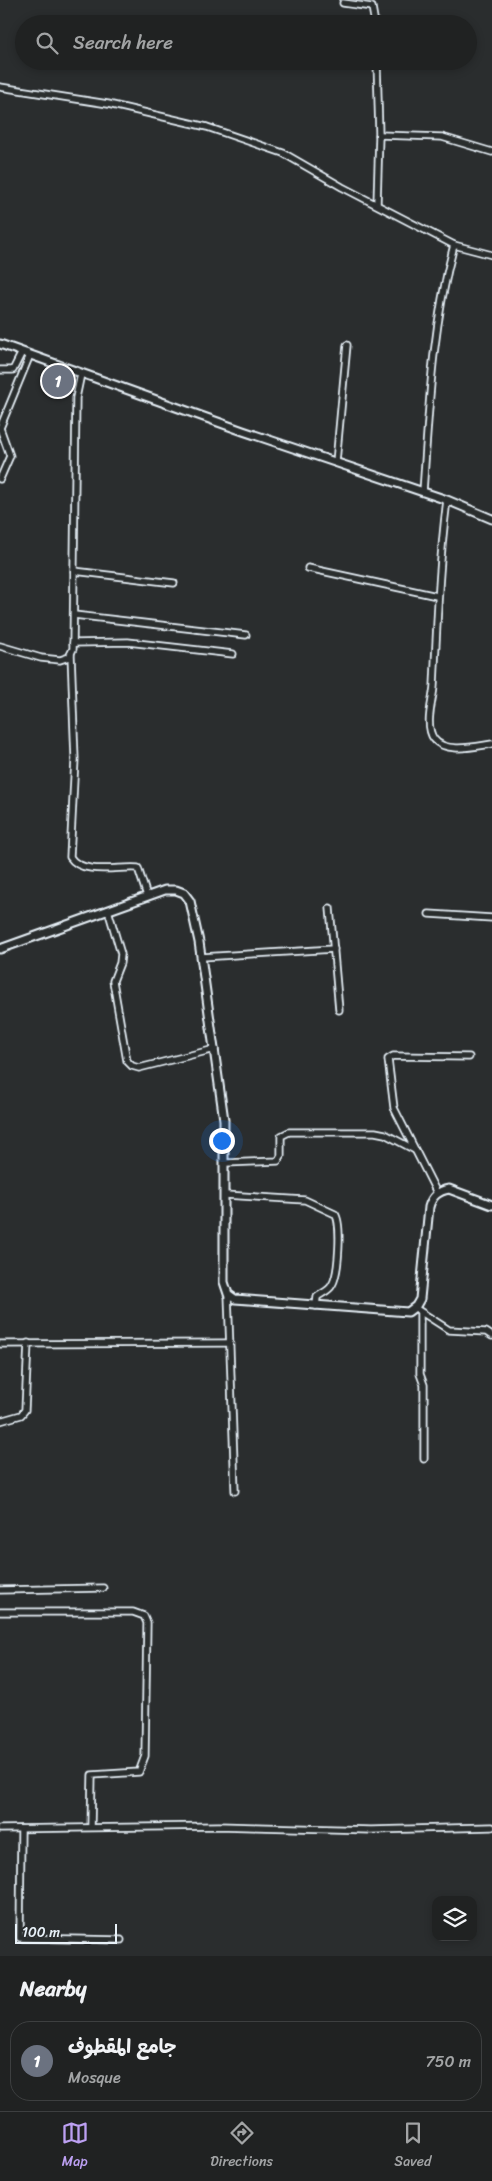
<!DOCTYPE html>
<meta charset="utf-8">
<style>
body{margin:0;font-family:Sriracha,"Playpen Sans Arabic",sans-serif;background:#2d2f2f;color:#f1f3f6}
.controls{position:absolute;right:15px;bottom:15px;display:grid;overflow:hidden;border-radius:10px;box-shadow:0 2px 8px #0003}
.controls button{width:45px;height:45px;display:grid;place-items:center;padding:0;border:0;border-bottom:1px solid #3d3f40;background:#202222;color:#f1f3f6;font:25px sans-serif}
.scale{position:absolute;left:15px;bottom:12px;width:102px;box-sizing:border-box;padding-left:5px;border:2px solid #e8f1f8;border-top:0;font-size:14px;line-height:18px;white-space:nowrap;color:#e8f1f8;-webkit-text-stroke:4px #2a2d2e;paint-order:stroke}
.you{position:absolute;left:221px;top:1140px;width:18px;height:18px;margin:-12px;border:4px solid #fff;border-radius:50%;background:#1a73e8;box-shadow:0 0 0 8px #1a73e833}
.badge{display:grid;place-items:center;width:32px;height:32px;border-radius:50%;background:#bca0f2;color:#fff;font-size:16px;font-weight:700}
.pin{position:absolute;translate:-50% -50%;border:2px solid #fff;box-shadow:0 1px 5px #0006}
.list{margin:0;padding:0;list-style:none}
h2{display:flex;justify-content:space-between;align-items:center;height:65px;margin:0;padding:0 20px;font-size:21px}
h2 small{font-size:16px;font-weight:400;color:#a2a4a5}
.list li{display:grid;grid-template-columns:32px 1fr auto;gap:15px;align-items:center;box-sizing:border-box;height:80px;margin:0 10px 10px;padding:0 10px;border:1px solid #3d3f40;border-radius:20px}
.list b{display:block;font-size:19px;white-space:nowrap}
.list p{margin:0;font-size:16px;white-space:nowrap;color:#a2a4a5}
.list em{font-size:16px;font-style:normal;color:#a2a4a5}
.icon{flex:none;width:28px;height:28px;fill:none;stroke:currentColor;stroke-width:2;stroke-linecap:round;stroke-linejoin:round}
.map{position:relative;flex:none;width:492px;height:1956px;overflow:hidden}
.search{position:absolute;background:#202222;box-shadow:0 2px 8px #0003;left:15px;right:15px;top:15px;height:55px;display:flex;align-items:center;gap:12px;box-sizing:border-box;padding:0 18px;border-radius:28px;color:#a2a4a5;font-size:19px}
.sheet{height:155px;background:#202222}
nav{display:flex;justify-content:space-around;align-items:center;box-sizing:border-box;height:70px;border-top:1px solid #3d3f40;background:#202222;font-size:14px;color:#a2a4a5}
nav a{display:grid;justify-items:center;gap:2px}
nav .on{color:#bca0f2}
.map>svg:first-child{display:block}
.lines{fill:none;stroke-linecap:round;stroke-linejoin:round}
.minor-casing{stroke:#e8f1f8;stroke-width:9}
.tertiary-casing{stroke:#e8f1f8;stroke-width:11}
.minor{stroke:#2a2d2e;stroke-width:5.5}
.tertiary{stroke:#2a2d2e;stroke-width:7}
</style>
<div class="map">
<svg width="492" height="1956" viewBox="0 0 492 1956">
<rect width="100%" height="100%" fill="#2a2d2e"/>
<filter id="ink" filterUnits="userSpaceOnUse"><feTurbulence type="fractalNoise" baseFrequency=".02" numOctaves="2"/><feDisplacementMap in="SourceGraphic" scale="10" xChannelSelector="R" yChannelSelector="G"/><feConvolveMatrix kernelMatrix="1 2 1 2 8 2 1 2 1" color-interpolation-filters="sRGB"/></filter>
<g filter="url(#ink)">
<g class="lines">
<defs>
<g id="minor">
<polyline points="343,3 372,7 375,24"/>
<polyline points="0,87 108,104 207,127 283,153 342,187 454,245 492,255"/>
<polyline points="379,135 442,137 492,152"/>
<polyline points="377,204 379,135 377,61"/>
<polyline points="0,370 13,370 22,352"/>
<polyline points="336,462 347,345"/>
<polyline points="0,479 10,456 0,428 30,355"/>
<path d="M423 492C429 407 432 327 454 245"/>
<path d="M447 500C439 562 437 624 434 686 433 701 424 725 434 739 445 754 477 746 492 744"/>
<polyline points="308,568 437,596"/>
<polyline points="74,571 174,583"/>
<polyline points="74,615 246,635"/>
<polyline points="73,643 128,642 233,654"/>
<polyline points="0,646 41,658 60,660 69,657 73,649 76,398 81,374"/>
<path d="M71 654 75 759 70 857C82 876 120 866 138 868L147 896"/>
<polyline points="330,908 339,1010"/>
<polyline points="108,910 121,954 120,963 113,981 127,1061 132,1066 139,1068 215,1049"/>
<polyline points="429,914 492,918"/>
<polyline points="202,957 334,949"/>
<polyline points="225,1163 278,1161 281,1156 281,1136 289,1132 375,1132 385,1134 415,1150"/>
<polyline points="437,1193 394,1108 388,1059 393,1056 469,1057"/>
<path d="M225 1195 305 1200 335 1214C342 1223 339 1274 332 1285 329 1291 322 1293 317 1297L316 1306"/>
<polyline points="228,1294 235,1491"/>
<polyline points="418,1310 449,1330 486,1332 492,1336"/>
<polyline points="420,1313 420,1374 424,1385 424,1459"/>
<polyline points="0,1344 229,1343"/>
<polyline points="0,1421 21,1415 25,1410 28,1343"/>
<polyline points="0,1590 103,1588"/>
<polyline points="0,1612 133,1612 144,1616 147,1623 145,1756 139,1772 92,1775 91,1827"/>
<polyline points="0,1829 219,1826 371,1830 492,1827"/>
<polyline points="21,1829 20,1938 121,1940"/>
</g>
<g id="tertiary">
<polyline points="0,344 243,431 447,500 492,519"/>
<path d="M0 949 165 890H176L184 893 190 901 199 942 224 1120V1282L228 1294 235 1299 408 1312 416 1306 420 1299 429 1207C432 1196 438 1191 449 1189L492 1205"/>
</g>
</defs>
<!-- minor casing -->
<use href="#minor" class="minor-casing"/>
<!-- tertiary casing -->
<use href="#tertiary" class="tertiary-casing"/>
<!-- minor -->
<use href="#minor" class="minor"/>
<!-- tertiary -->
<use href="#tertiary" class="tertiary"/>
</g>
</g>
</svg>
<div class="controls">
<button><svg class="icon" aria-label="layers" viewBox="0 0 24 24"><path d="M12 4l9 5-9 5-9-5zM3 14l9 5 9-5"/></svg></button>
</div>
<div class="scale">100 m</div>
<div class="you"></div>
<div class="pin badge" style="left:58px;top:381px;background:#6b7280">1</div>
<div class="search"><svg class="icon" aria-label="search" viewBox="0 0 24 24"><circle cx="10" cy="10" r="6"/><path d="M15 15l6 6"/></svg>Search here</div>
</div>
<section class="sheet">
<h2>Nearby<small></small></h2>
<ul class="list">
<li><span class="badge" style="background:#6b7280">1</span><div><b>جامع المقطوف</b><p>Mosque</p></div><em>750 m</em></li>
</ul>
</section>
<nav>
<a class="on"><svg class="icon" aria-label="map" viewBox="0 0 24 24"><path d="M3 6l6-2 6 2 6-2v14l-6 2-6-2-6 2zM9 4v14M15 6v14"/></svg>Map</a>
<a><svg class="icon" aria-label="directions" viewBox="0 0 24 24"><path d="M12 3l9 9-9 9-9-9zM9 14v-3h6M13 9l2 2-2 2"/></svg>Directions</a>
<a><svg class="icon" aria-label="saved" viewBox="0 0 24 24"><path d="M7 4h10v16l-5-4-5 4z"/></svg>Saved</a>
</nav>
